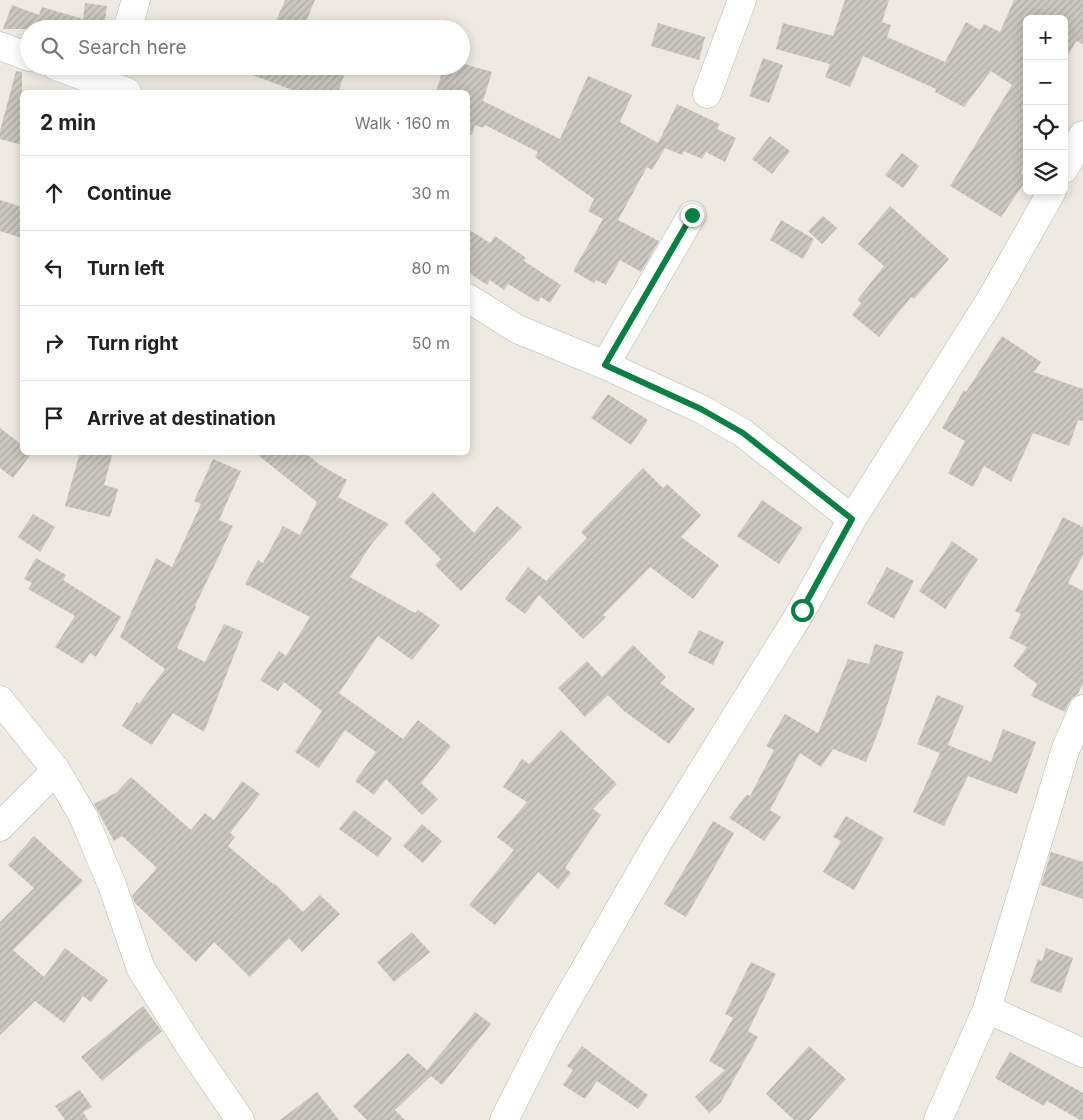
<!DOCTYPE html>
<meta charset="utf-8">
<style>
body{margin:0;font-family:Inter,sans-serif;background:#f6f6f6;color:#222}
.controls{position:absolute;right:15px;top:15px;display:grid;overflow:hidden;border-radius:8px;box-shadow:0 2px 12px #0003}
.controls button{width:45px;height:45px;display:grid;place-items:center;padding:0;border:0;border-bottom:1px solid #e0e0e0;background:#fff;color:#222;font:25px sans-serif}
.stop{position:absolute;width:15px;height:15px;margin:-11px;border:4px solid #0b8043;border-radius:50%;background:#fff}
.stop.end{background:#0b8043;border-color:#fff;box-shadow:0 1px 5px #0008}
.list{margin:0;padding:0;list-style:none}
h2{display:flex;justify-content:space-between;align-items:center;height:65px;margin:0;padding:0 20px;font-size:21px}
h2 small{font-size:16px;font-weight:400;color:#767676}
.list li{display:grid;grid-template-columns:32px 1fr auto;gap:15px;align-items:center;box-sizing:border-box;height:75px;padding:0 20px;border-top:1px solid #e0e0e0}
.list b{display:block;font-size:19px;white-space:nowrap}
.list em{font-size:16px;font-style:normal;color:#767676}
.icon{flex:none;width:28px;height:28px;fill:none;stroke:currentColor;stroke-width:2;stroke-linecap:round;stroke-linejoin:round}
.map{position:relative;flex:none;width:1083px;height:1120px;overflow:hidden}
.search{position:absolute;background:#fff;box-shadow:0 2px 12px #0003;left:20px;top:20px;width:450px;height:55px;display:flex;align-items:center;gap:12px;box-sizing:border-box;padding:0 18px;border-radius:28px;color:#767676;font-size:19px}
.panel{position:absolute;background:#fff;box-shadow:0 2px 12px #0003;left:20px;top:90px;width:450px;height:365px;border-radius:8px}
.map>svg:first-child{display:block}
.building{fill:url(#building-hatch)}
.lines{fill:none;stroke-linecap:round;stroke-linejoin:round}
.street-casing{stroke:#b4b6c0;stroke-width:29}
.secondary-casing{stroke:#b4b6c0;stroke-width:29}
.street{stroke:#fff;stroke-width:28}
.secondary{stroke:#fff;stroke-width:28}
.route{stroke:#0b8043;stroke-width:6}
</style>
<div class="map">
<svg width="1083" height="1120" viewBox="0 0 1083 1120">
<defs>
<pattern id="building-hatch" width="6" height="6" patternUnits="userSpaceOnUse" patternTransform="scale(1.25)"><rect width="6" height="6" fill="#cac7bf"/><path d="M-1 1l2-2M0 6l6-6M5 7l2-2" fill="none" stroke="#aeaba4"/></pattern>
</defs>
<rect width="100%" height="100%" fill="#eee9e1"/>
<!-- building -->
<g class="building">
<polygon points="285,0 315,0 303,29 294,29 276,21"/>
<polygon points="845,0 889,0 882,22 891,25 887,37 945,62 966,22 980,30 984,24 1000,32 1014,0 1083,0 1083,44 1076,41 1064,63 1064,19 1027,19 1027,160 1021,173 1027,176 1027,179 1001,217 950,186 1012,85 991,71 964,107 935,92 936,89 863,56 850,87 825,77 830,64 776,49 783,23 833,36"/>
<polygon points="85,3 107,6 104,29 3,29 12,5 39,15 42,7 83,19"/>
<polygon points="658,23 705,37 699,60 651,46"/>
<polygon points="763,58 783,65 769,103 749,96"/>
<polygon points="461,63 492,72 483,101 560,139 588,76 632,95 620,122 658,143 677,104 720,124 717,129 736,138 725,162 706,152 702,159 684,151 682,155 665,148 652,170 647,167 618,220 659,241 641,272 620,260 606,285 596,280 594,283 573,271 603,219 588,211 594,199 535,157 538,152 485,125 483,128 475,125 472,135 468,134 468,92 436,92 444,66 461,66"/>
<polygon points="235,66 327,66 345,73 338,92 298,92 234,68"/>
<polygon points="16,71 22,72 22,145 0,139 0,131"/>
<polygon points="770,136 790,151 772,174 752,159"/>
<polygon points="902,153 919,166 903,188 885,175"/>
<polygon points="0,200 22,207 22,238 0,231"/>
<polygon points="890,206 949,259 914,299 911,297 879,337 852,315 861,303 857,300 884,266 858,244"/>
<polygon points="823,216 837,228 822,244 808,231"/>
<polygon points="781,220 814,239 803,259 770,240"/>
<polygon points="468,229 490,243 495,236 526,258 524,261 561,285 550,303 541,297 538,302 508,284 504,290 490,280 487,285 468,272"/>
<polygon points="1002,336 1041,362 1034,372 1083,389 1083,421 1078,420 1069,446 1033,433 1011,482 984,466 973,487 948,473 965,441 942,428 964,390 966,392"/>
<polygon points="608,394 648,420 631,445 591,418"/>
<polygon points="0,428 22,445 22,452 32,453 13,478 0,468"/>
<polygon points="80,452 113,452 104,485 118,489 110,517 65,506"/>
<polygon points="254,452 304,452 320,465 347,480 338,497 389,524 373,542 350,577 415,613 418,610 440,625 412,660 378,636 339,693 403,739 418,720 451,746 421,783 438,799 422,815 386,779 374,795 355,781 376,752 345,730 319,768 295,752 322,711 284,682 278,691 260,680 279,651 286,656 310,617 245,584 258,560 263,563 283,526 300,535 317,502"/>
<polygon points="213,459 241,471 219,520 233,526 195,606 196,607 177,648 205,662 224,624 243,632 204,732 173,713 152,745 122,726 137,702 139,704 165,669 120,637 156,558 172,567 201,504 194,501"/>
<polygon points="643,468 663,488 667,484 701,515 681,537 719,565 693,599 650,567 603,615 606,617 583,639 539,595 525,614 505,599 528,567 546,581 587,538 581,532"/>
<polygon points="433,492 474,533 497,506 522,527 461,591 435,565 441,559 404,522"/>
<polygon points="762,500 803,528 779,564 737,536"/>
<polygon points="33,514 55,527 40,552 18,537"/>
<polygon points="1063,517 1083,527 1083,555 1068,583 1083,591 1083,684 1077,695 1073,697 1069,702 1065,712 1031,696 1037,684 1013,666 1027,647 1009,638 1021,614 1015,611"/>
<polygon points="952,541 978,559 945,609 919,591"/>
<polygon points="36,558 66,575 63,580 121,617 96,657 90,653 83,664 55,647 75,616 28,589 32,583 24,579"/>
<polygon points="887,567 914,581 894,619 867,604"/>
<polygon points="699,630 724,642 713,665 688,653"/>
<polygon points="875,644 904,652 881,725 866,762 833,749 821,767 800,753 770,810 781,817 764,841 729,818 747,794 750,796 774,750 766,746 785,714 818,733 848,659 869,664"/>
<polygon points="633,645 666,677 660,683 695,709 669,744 624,711 608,695 585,717 558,688 587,661 602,677"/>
<polygon points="937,695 964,706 948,745 991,762 1003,729 1036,742 1017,794 968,776 944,826 913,812 940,753 917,744"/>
<polygon points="561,730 617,784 593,809 601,815 565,868 571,873 558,889 538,872 495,925 469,905 514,850 497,837 527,802 503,787 522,759 529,764"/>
<polygon points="131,777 191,830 205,813 214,820 242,781 260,794 230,833 235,837 228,846 273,884 274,883 303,912 320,895 340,914 302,952 289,938 250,977 214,942 196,962 135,903 132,896 157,868 122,836 114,841 94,804 116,793"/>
<polygon points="354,810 392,838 378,857 339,829"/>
<polygon points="846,816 884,838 854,890 823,872 841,841 833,837"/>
<polygon points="713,821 734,833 686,917 664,904"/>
<polygon points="422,824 442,841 423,863 403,846"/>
<polygon points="34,836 83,881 13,950 44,977 65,948 108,980 91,1002 83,996 64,1023 35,1001 0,1035 0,922 34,888 8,865"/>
<polygon points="1051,852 1083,862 1083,899 1041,885"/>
<polygon points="412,932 430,952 394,982 377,962"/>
<polygon points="1046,948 1073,958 1061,993 1030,982 1038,959 1042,961"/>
<polygon points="751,962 776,974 748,1031 758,1037 721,1102 709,1113 695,1097 725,1070 709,1061 733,1018 725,1014"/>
<polygon points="143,1006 162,1031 102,1081 81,1057"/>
<polygon points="475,1012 491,1024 442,1085 431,1076 395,1110 405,1120 367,1120 353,1106 408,1053 427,1070"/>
<polygon points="582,1046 648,1095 638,1109 597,1081 585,1099 563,1085 573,1070 567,1066"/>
<polygon points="809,1046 846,1079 809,1120 794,1120 766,1094"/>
<polygon points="1010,1052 1083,1093 1083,1120 1080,1120 1047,1101 1044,1106 995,1078"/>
<polygon points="80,1090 92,1107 83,1112 88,1120 65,1120 55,1106"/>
<polygon points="317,1092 339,1120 280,1120"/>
</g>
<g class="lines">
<defs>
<g id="street">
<polyline points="127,29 136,0"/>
<polyline points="0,46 29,57"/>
<polyline points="56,66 127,92"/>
<polyline points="707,94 742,0"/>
<polyline points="468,298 517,329 605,365 701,409 743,433 852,519"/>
<polyline points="605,365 692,215"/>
<polyline points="0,700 56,770 83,816 112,885 141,969 191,1048 240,1120"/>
<polyline points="0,827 56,770"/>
<polyline points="987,1009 1083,1053"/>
<polyline points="938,1120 987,1009 1066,748 1083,709"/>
</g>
<g id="secondary">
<polyline points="1064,169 1083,135"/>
<polyline points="504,1120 547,1035 657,844 802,610 852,519 991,299 1052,191"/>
</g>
</defs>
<!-- street casing -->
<use href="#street" class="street-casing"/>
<!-- secondary casing -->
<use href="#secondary" class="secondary-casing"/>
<!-- street -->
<use href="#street" class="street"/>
<!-- secondary -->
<use href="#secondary" class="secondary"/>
</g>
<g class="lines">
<!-- route -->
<polyline class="route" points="692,215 605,365 701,409 743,433 852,519 802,610"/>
</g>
</svg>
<div class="controls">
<button>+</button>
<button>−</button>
<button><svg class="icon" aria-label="locate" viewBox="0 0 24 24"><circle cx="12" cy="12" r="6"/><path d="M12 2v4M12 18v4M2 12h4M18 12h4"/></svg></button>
<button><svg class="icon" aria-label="layers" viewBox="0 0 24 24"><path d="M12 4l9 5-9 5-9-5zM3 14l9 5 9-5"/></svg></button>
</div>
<div class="stop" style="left:802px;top:610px"></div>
<div class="stop end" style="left:692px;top:215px"></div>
<div class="search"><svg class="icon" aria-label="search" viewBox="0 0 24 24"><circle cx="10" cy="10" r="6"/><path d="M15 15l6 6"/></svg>Search here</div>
<section class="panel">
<h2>2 min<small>Walk · 160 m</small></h2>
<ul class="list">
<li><svg class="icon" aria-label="ahead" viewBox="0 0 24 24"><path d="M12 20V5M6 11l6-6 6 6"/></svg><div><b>Continue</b></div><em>30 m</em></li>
<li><svg class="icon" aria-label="left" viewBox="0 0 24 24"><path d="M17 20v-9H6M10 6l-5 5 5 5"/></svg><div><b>Turn left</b></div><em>80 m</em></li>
<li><svg class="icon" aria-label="right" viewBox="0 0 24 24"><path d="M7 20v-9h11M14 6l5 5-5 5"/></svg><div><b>Turn right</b></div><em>50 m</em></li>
<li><svg class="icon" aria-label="arrive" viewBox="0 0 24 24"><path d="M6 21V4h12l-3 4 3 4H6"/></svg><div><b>Arrive at destination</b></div></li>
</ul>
</section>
</div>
